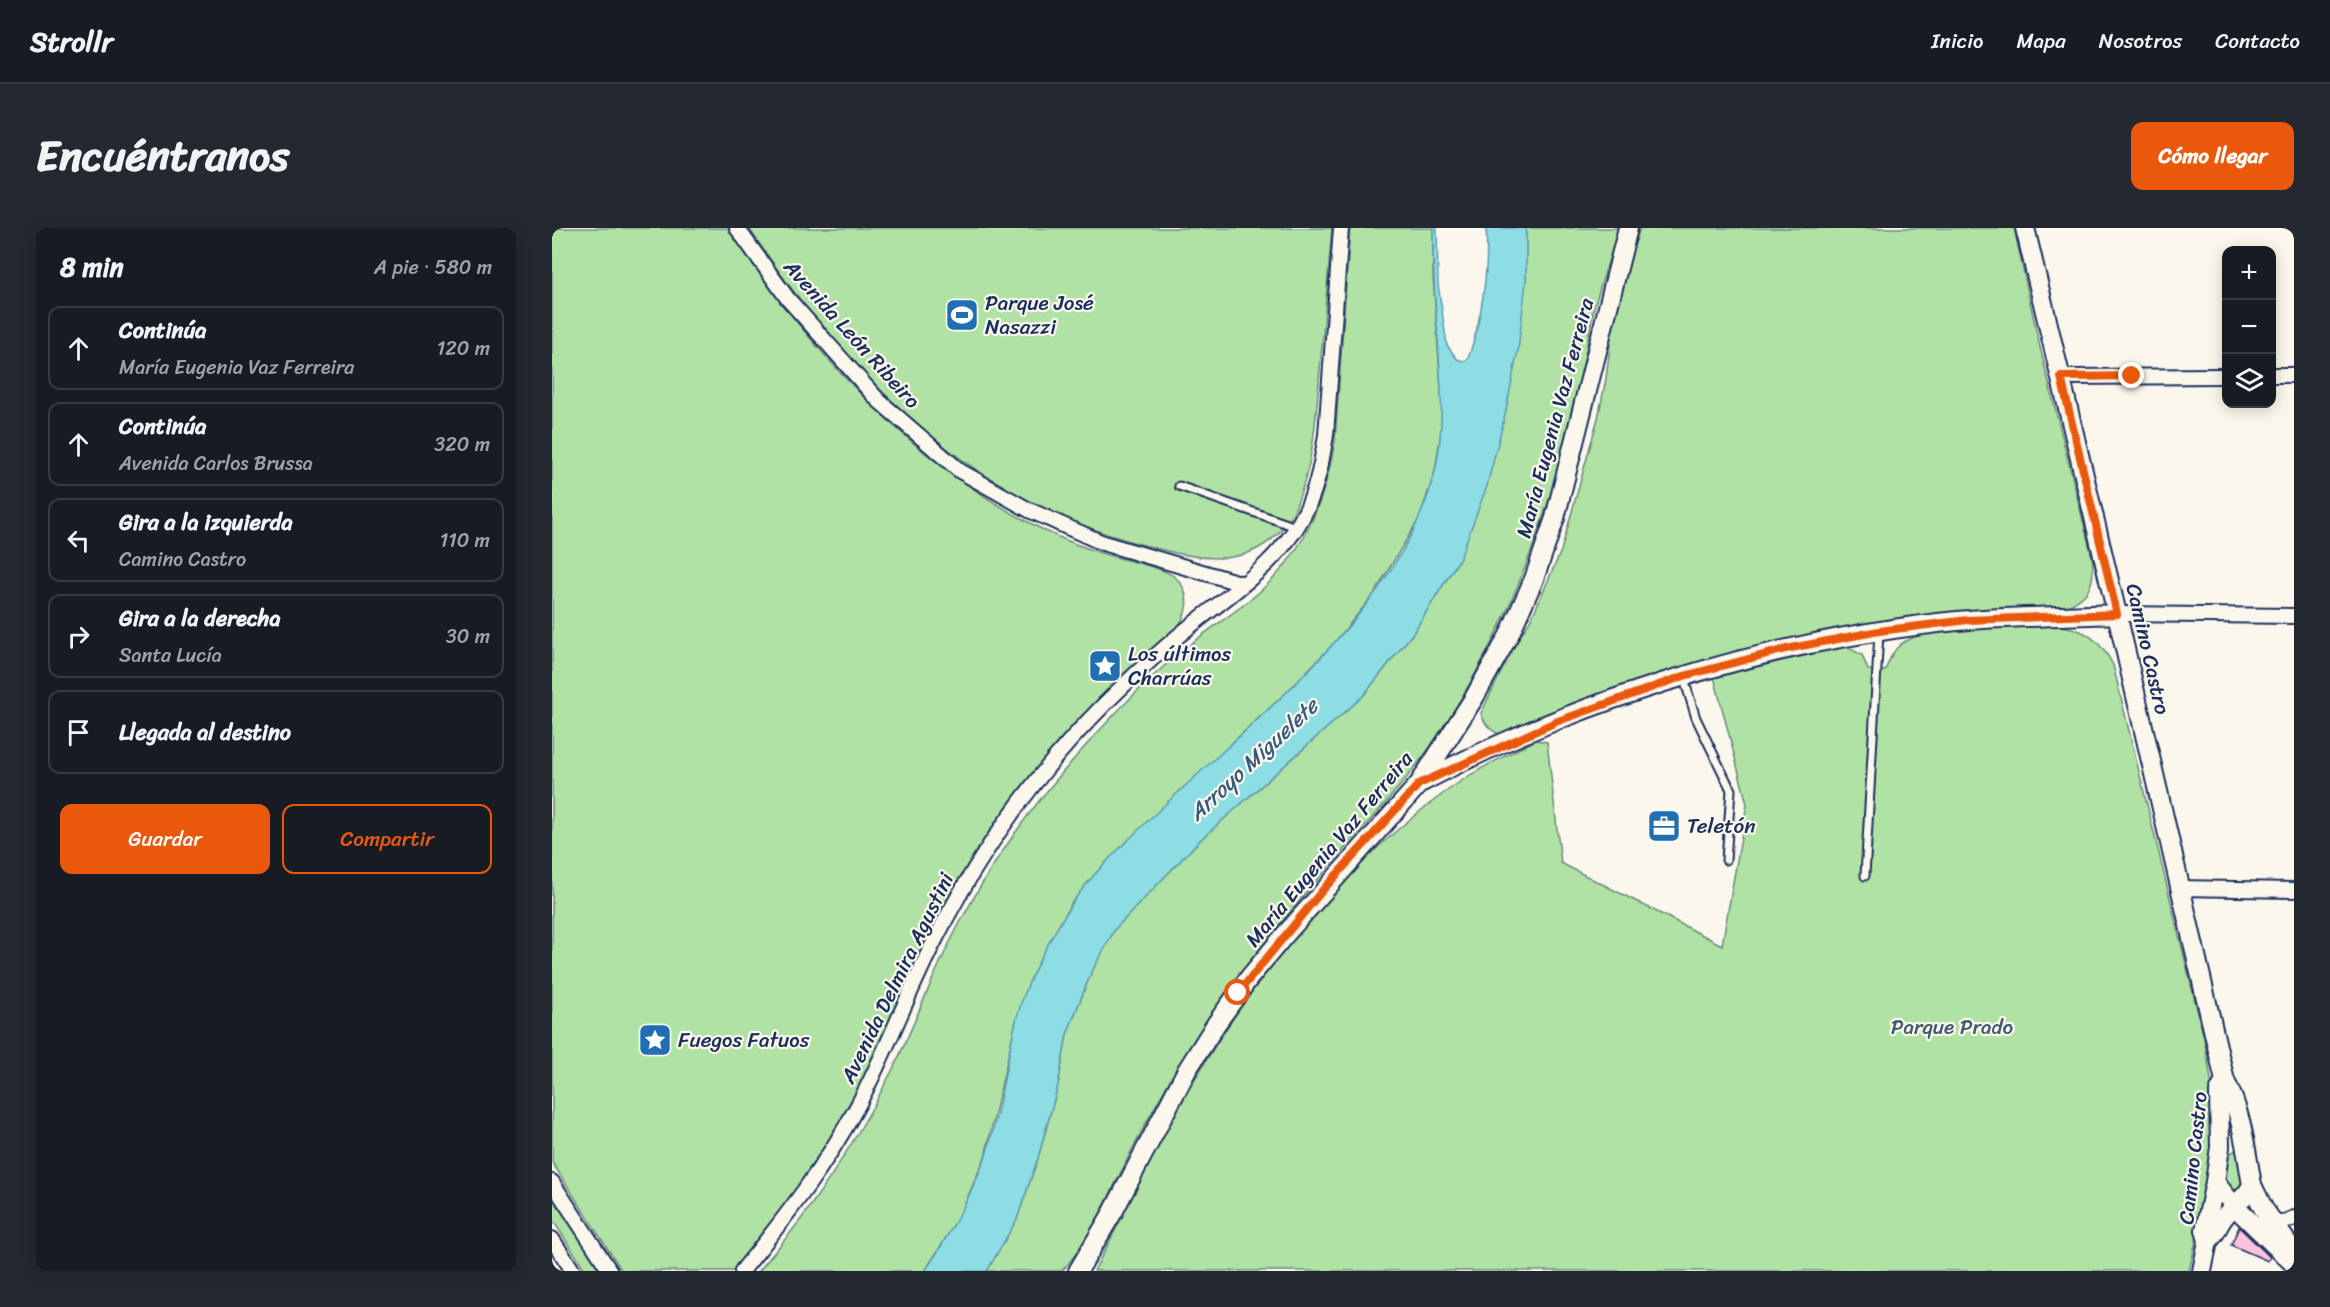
<!DOCTYPE html>
<html lang="es">
<meta charset="utf-8">
<style>
body{margin:0;font-family:Sriracha,sans-serif;background:#242831;color:#f1f3f6}
.controls{position:absolute;right:18px;top:18px;display:grid;overflow:hidden;border-radius:12px;box-shadow:0 3px 15px #0003}
.controls button{width:54px;height:54px;display:grid;place-items:center;padding:0;border:0;border-bottom:2px solid #363941;background:#171b24;color:#f1f3f6;font:30px sans-serif}
.stop{position:absolute;width:18px;height:18px;margin:-14px;border:4px solid #ea580c;border-radius:50%;background:#fff}
.stop.end{background:#ea580c;border-color:#fff;box-shadow:0 2px 6px #0008}
.list{margin:0;padding:0;list-style:none}
h2{display:flex;justify-content:space-between;align-items:center;height:78px;margin:0;padding:0 24px;font-size:26px}
h2 small{font-size:20px;font-weight:400;color:#9ea1a6}
.list li{display:grid;grid-template-columns:39px 1fr auto;gap:18px;align-items:center;box-sizing:border-box;height:84px;margin:0 12px 12px;padding:0 12px;border:2px solid #363941;border-radius:12px}
.list b{display:block;font-size:22px;white-space:nowrap}
.list p{margin:0;font-size:20px;white-space:nowrap;color:#9ea1a6}
.list em{font-size:20px;font-style:normal;color:#9ea1a6}
.actions{display:flex;gap:12px;padding:18px 24px}
.actions a{flex:1;padding:14px 0;border:2px solid #ea580c;border-radius:12px;text-align:center;font-size:21px;color:#ea580c}
.actions .main{background:#ea580c;color:#fff}
.icon{flex:none;width:33px;height:33px;fill:none;stroke:currentColor;stroke-width:2;stroke-linecap:round;stroke-linejoin:round}
.map{position:relative;flex:none;width:1742px;height:1043px;overflow:hidden;border-radius:12px}
header{display:flex;align-items:center;gap:36px;box-sizing:border-box;height:84px;padding:0 30px;background:#171b24;border-bottom:2px solid #363941}
header strong{font-size:28px}
nav{display:flex;gap:33px;margin-inline-start:auto;font-size:21px}
.intro{display:flex;align-items:center;justify-content:space-between;box-sizing:border-box;height:144px;padding:0 36px}
h1{margin:0;font-size:42px}
.button{padding:15px 27px;border-radius:12px;background:#ea580c;color:#fff;font-size:21px;font-weight:700}
main{display:flex;gap:36px;padding:0 36px}
aside{flex:1;background:#171b24;border-radius:12px;box-shadow:0 3px 15px #0003}
.map>svg:first-child{display:block}
.green{fill:#b0e2a3;stroke:#668880;stroke-width:1.5}
.water{fill:#8ddee4;stroke:#5f98ae;stroke-width:1.5}
.building{fill:#f9c3de;stroke:#1b2f5e;stroke-width:1.5;filter:url(#shadow)}
.lines{fill:none;stroke-linecap:round;stroke-linejoin:round}
.service-casing{stroke:#1b2f5e;stroke-width:11}
.minor-casing{stroke:#1b2f5e;stroke-width:18}
.tertiary-casing{stroke:#1b2f5e;stroke-width:22}
.service{stroke:#fbf7ec;stroke-width:7}
.minor{stroke:#fbf7ec;stroke-width:14}
.tertiary{stroke:#fbf7ec;stroke-width:18}
.route{stroke:#ea580c;stroke-width:8}
.labels{text-anchor:middle;stroke-width:4.5;stroke-linejoin:round;paint-order:stroke}
.poi-label{font-size:21px;fill:#1b2f5e;stroke:#fbf7ec;text-anchor:start}
.street-label{font-size:21px;fill:#1b2f5e;stroke:#fbf7ec}
.park-label{font-size:21px;fill:#405c6f;stroke:#fbf7ec}
.water-label{font-size:22px;font-style:italic;fill:#385b80;stroke:#fbf7ec}
</style>
<header>
<strong>Strollr</strong>
<nav><a>Inicio</a><a>Mapa</a><a>Nosotros</a><a>Contacto</a></nav>
</header>
<div class="intro"><h1>Encuéntranos</h1><a class="button">Cómo llegar</a></div>
<main>
<aside>
<h2>8 min<small>A pie · 580 m</small></h2>
<ul class="list">
<li><svg class="icon" aria-label="ahead" viewBox="0 0 24 24"><path d="M12 20V5M6 11l6-6 6 6"/></svg><div><b>Continúa</b><p>María Eugenia Vaz Ferreira</p></div><em>120 m</em></li>
<li><svg class="icon" aria-label="ahead" viewBox="0 0 24 24"><path d="M12 20V5M6 11l6-6 6 6"/></svg><div><b>Continúa</b><p>Avenida Carlos Brussa</p></div><em>320 m</em></li>
<li><svg class="icon" aria-label="left" viewBox="0 0 24 24"><path d="M17 20v-9H6M10 6l-5 5 5 5"/></svg><div><b>Gira a la izquierda</b><p>Camino Castro</p></div><em>110 m</em></li>
<li><svg class="icon" aria-label="right" viewBox="0 0 24 24"><path d="M7 20v-9h11M14 6l5 5-5 5"/></svg><div><b>Gira a la derecha</b><p>Santa Lucía</p></div><em>30 m</em></li>
<li><svg class="icon" aria-label="arrive" viewBox="0 0 24 24"><path d="M6 21V4h12l-3 4 3 4H6"/></svg><div><b>Llegada al destino</b></div></li>
</ul>
<div class="actions"><a class="main">Guardar</a><a>Compartir</a></div>
</aside>
<div class="map">
<svg width="1742" height="1043" viewBox="0 0 1742 1043">
<defs>
<filter id="shadow"><feDropShadow dx="5.5" dy="-5.5" stdDeviation="1.5" flood-color="#0004"/></filter>
</defs>
<rect width="100%" height="100%" fill="#fbf7ec"/>
<filter id="ink" filterUnits="userSpaceOnUse"><feTurbulence type="fractalNoise" baseFrequency=".0167" numOctaves="2"/><feDisplacementMap in="SourceGraphic" scale="12" xChannelSelector="R" yChannelSelector="G"/><feConvolveMatrix kernelMatrix="1 2 1 2 8 2 1 2 1" color-interpolation-filters="sRGB"/></filter>
<g filter="url(#ink)">
<!-- green -->
<g class="green">
<path d="M0 0H176C254 117 353 229 478 295 500 307 524 317 549 325 567 331 614 339 625 351 641 368 635 389 622 404L465 567 430 617 404 656 380 700 336 795 326 828 280 913 213 1006 182 1043H70L0 934Z"/>
<path d="M197 0H780C776 47 772 94 768 142 764 184 763 226 748 267 745 274 743 283 739 289 706 340 658 334 607 321 557 309 507 290 462 265 359 208 260 98 197 0Z"/>
<path d="M798 0H881V48L891 190 883 243 868 289 822 366 783 414 736 463 682 513 520 674 488 732 465 789 433 929 407 989 373 1043H207C223 1023 240 1004 255 983 288 937 318 887 343 837 363 795 379 751 400 710 429 653 464 599 505 551 540 509 578 468 619 432 646 408 678 389 705 366 752 326 773 273 783 213Z"/>
<path d="M974 0H1067C1059 27 1049 53 1042 81 1035 112 1031 144 1024 175 1020 195 1014 214 1008 234 982 329 944 419 889 503 857 552 817 593 778 637 737 684 697 732 662 783 631 828 604 875 579 924 558 965 541 1008 510 1043H435L465 991 486 930 506 857 515 806 539 745 563 701 647 613 811 468 861 405 908 330 974 54Z"/>
<path d="M1088 0H1462L1487 115 1540 329C1544 359 1536 370 1509 381L1329 396 953 509C940 504 933 498 929 485L960 422 980 389 1009 323 1046 190 1054 151 1060 100 1074 41Z"/>
<path d="M1492 397C1526 397 1545 406 1561 437L1652 810C1658 843 1664 877 1662 911 1658 956 1647 1000 1637 1043H542C575 981 604 918 639 858 707 740 799 627 912 551 935 536 961 524 984 512L995 514 1009 635 1170 717 1195 576 1162 449 1227 431 1295 419 1310 427 1316 442 1333 443C1337 433 1340 423 1349 416 1373 397 1460 398 1492 397Z"/>
<path d="M1682 923 1687 924 1693 955 1685 967C1672 953 1671 945 1677 926Z"/>
<polygon points="0,966 50,1043 34,1043 0,991"/>
</g>
<!-- water -->
<path class="water" d="M881 0H885L886 56 895 117 905 131 911 133 916 131C930 91 937 41 934 0H974V54L966 122 953 187 935 258 908 330 861 405 811 468 647 613 563 701 539 745 515 806 506 857 486 930 465 991 435 1043H373C397 1008 418 970 433 930 448 886 453 838 464 793 474 752 497 713 519 677 538 647 575 613 601 588 699 493 850 382 883 243 894 195 888 147 885 98 882 65 881 33 881 0Z"/>
<!-- building -->
<polygon class="building" points="1687,999 1718,1029 1716,1033 1679,1017"/>
<g class="lines">
<defs>
<g id="service">
<polyline points="627,258 744,299"/>
<polyline points="1132,451 1144,490 1179,562 1174,632"/>
<polyline points="1313,648 1327,405"/>
</g>
<g id="minor">
<polyline points="185,0 236,71 326,172 408,243 477,282 551,315 691,356"/>
<polyline points="1720,147 1742,147"/>
<polyline points="1509,149 1674,148"/>
<polyline points="1565,386 1742,388"/>
<polyline points="1627,660 1742,662"/>
<polyline points="0,954 58,1043"/>
<polyline points="1717,1002 1723,998 1742,990"/>
<polyline points="0,1011 21,1043"/>
<path d="M190 1043C233 990 274 937 306 877 335 823 355 766 383 712 416 646 456 586 503 530 540 486 582 446 625 409 671 370 731 336 756 278 766 255 770 232 774 207L789 0"/>
</g>
<g id="tertiary">
<path d="M1473 0 1565 386 1673 853C1690 884 1694 923 1700 957 1693 972 1679 978 1670 992 1665 999 1664 1006 1656 1013"/>
<path d="M868 555C1020 475 1199 419 1370 397 1434 388 1500 389 1565 386"/>
<polyline points="1663,954 1683,979 1742,1036"/>
<polyline points="1700,957 1711,980 1742,1024"/>
<polyline points="526,1043 561,984 635,842 664,796 697,750 731,709 867,556 922,470 957,407 982,351 1003,290 1076,0"/>
<polyline points="1650,1043 1656,1013 1653,1002 1663,954 1668,919 1667,864 1673,853"/>
</g>
</defs>
<!-- service casing -->
<use href="#service" class="service-casing"/>
<!-- minor casing -->
<use href="#minor" class="minor-casing"/>
<!-- tertiary casing -->
<use href="#tertiary" class="tertiary-casing"/>
<!-- service -->
<use href="#service" class="service"/>
<!-- minor -->
<use href="#minor" class="minor"/>
<!-- tertiary -->
<use href="#tertiary" class="tertiary"/>
</g>
</g>
<g class="lines" filter="url(#ink)">
<!-- route -->
<polyline class="route" points="686,765 769,664 867,556 1006,493 1132,448 1234,421 1327,403 1416,392 1565,386 1509,149 1580,148"/>
</g>
<!-- icons -->
<defs>
<symbol id="stadium-square" viewBox="-11 -11 22 22"><rect x="-9" y="-9" width="18" height="18" rx="4" fill="#1f6fb2" stroke="#fbf7ec"/><path d="M0-5a6.5 5 0 1 0 0 10a6.5 5 0 1 0 0-10ZM-3.5-1.8h7v3.6h-7Z" fill="#fff"/></symbol>
<symbol id="sight-square" viewBox="-11 -11 22 22"><rect x="-9" y="-9" width="18" height="18" rx="4" fill="#1f6fb2" stroke="#fbf7ec"/><path d="M0-6L1.8-2.2L6-1.7L2.9 1.2L3.7 5.4L0 3.3L-3.7 5.4L-2.9 1.2L-6-1.7L-1.8-2.2Z" fill="#fff"/></symbol>
<symbol id="office-square" viewBox="-11 -11 22 22"><rect x="-9" y="-9" width="18" height="18" rx="4" fill="#1f6fb2" stroke="#fbf7ec"/><path d="M-6-3h4V-5.5h4V-3h4V5H-6ZM-1-4.5V-3h2v-1.5ZM-6 0V1H6V0Z" fill="#fff"/></symbol>
</defs>
<g fill-rule="evenodd">
<use href="#stadium-square" x="391" y="68" width="38" height="38"/>
<use href="#sight-square" x="534" y="419" width="38" height="38"/>
<use href="#office-square" x="1093" y="579" width="38" height="38"/>
<use href="#sight-square" x="84" y="793" width="38" height="38"/>
</g>
<g class="labels">
<!-- poi labels -->
<g class="poi-label">
<text x="433" y="82">Parque José<tspan x="433" dy="24">Nasazzi</tspan></text>
<text x="576" y="433">Los últimos<tspan x="576" dy="24">Charrúas</tspan></text>
<text x="1135" y="605">Teletón</text>
<text x="126" y="819">Fuegos Fatuos</text>
</g>
<!-- street labels -->
<g class="street-label">
<text transform="translate(300 106) rotate(48)" y="7">Avenida León Ribeiro</text>
<text transform="translate(1003 190) rotate(-75)" y="7">María Eugenia Vaz Ferreira</text>
<text transform="translate(1596 421) rotate(77)" y="7">Camino Castro</text>
<text transform="translate(777 621) rotate(-50)" y="7">María Eugenia Vaz Ferreira</text>
<text transform="translate(345 750) rotate(-64)" y="7">Avenida Delmira Agustini</text>
<text transform="translate(1641 930) rotate(-84)" y="7">Camino Castro</text>
</g>
<!-- park labels -->
<g class="park-label">
<text x="1400" y="806">Parque Prado</text>
</g>
<!-- water labels -->
<g class="water-label">
<text transform="translate(701 531) rotate(-43)" y="8">Arroyo Miguelete</text>
</g>
</g>
</svg>
<div class="controls">
<button>+</button>
<button>−</button>
<button><svg class="icon" aria-label="layers" viewBox="0 0 24 24"><path d="M12 4l9 5-9 5-9-5zM3 14l9 5 9-5"/></svg></button>
</div>
<div class="stop" style="left:686px;top:765px"></div>
<div class="stop end" style="left:1580px;top:148px"></div>
</div>
</main>
